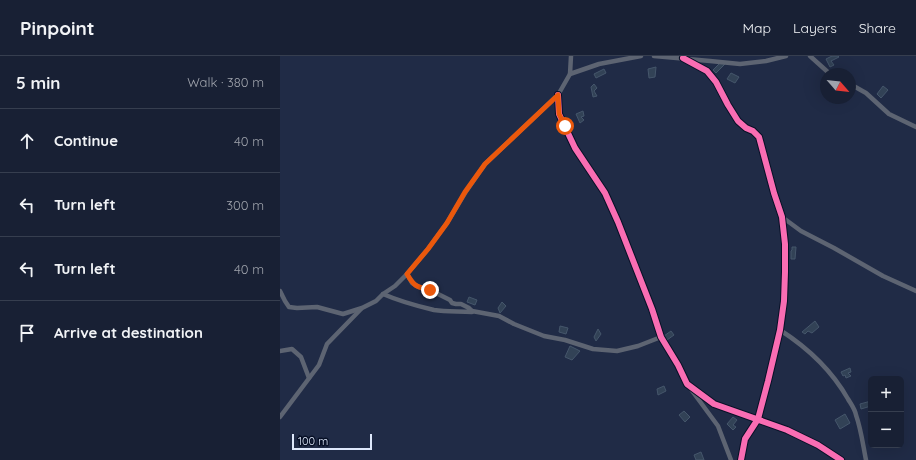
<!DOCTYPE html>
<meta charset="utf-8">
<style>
body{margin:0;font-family:Quicksand,sans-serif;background:#21283c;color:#f1f3f6}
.controls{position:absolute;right:12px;bottom:12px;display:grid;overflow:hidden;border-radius:6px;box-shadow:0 4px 16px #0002}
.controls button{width:36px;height:36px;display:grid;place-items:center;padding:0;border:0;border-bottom:1px solid #363e4f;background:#182034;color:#f1f3f6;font:20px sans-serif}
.compass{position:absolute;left:540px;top:12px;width:36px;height:36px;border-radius:50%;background:#182034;box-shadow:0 4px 16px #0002;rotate:118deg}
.scale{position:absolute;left:12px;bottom:10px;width:80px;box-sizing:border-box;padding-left:4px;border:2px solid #dee8fb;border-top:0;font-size:11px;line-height:14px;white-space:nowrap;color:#dee8fb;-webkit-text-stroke:3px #071026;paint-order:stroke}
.stop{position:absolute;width:12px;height:12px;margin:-9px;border:3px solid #ea580c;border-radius:50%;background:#fff}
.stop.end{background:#ea580c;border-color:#fff;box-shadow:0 1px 4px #0008}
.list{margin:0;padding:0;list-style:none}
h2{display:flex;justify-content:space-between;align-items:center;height:52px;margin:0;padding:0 16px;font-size:17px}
h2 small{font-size:13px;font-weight:400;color:#9fa3ac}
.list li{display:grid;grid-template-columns:26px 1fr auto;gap:12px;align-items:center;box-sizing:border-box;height:64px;padding:0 16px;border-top:1px solid #363e4f}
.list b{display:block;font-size:15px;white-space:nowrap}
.list em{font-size:13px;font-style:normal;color:#9fa3ac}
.icon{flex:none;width:22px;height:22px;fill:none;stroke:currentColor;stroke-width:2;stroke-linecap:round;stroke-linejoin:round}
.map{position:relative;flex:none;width:636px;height:404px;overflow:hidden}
header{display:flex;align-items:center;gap:24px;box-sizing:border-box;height:56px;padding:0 20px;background:#182034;border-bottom:1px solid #363e4f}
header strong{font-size:19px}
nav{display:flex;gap:22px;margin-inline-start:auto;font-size:14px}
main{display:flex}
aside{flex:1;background:#182034}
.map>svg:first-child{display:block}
.building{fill:#324256;stroke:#45566b}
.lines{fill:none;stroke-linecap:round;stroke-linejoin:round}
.minor{stroke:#5d6472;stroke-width:4.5}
.cycleway-casing{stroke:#071026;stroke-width:8}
.cycleway{stroke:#f96db3;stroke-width:6}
.route{stroke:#ea580c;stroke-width:5}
</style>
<header>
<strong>Pinpoint</strong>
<nav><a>Map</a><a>Layers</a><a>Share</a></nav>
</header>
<main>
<aside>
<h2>5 min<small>Walk · 380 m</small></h2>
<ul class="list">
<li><svg class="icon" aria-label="ahead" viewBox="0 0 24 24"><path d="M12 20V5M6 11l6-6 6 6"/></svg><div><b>Continue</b></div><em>40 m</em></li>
<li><svg class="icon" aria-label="left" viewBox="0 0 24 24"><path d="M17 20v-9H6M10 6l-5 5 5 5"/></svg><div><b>Turn left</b></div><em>300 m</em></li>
<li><svg class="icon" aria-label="left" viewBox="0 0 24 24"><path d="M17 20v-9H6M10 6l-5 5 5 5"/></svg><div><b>Turn left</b></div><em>40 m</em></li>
<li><svg class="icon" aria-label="arrive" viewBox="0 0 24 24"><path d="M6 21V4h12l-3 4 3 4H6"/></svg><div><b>Arrive at destination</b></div></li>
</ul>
</aside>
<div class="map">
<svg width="636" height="404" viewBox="0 0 636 404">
<rect width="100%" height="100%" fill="#202b46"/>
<!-- building -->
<g class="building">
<polygon points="552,0 558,0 559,1 551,5 554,9 550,11 546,3"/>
<polygon points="440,7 445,8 436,17 433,14"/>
<polygon points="376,11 375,21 369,22 368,13"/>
<polygon points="324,13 326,17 316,22 314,18"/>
<polygon points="451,17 459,21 455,27 447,23"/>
<polygon points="314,28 317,32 314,35 317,40 313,41 311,31"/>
<polygon points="603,30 608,34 601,42 597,38"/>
<polygon points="303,55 304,60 301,61 304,64 300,67 296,58"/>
<polygon points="512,191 516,191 515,203 511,203 511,195 512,194"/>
<polygon points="189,241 197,244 195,249 187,246"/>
<polygon points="222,246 226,250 220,257 218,252"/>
<polygon points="535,265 539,271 532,277 528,275 525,278 522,276"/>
<polygon points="280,270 288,272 286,278 279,276"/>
<polygon points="318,273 321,278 316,285 314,281"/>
<polygon points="391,275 394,279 387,284 384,280"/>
<polygon points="290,290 300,295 292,304 285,301"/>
<polygon points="570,312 571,316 568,317 571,320 566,322 565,319 563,320 561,316"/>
<polygon points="384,330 386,335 378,339 377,333"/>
<polygon points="591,345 591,350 581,353 580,348"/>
<polygon points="404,355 410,361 405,366 399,359"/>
<polygon points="565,358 570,367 560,373 555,364"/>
<polygon points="453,361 457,364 453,369 456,371 453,374 447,368"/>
<polygon points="421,396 424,404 416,404 414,399"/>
</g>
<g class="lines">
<!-- minor -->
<g class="minor">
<polyline points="291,0 290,18 319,8 361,0"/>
<polyline points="374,0 430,5 460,8 486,5 506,0"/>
<polyline points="530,0 550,18"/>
<polyline points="403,2 427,15 436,26 448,49 458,65 466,72 473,75 479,81 494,137 502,161 505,188 505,216 504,245 500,274 488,325 478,363 465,383 461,404"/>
<polyline points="570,28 586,37 609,58 636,71"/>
<polyline points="278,39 279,58 295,92 325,137 338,166 372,253 381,281 398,309 407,328 434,348 507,374 538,389 561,404"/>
<polyline points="502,161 521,175 554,192 603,220 636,235"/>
<polyline points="0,235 5,245 9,251 17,252 37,251 63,258 82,252 96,245 103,238 115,230 127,218 148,193 167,167 185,137 205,108 278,39 290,18"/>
<path d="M103 238C119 245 137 250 154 254 167 256 179 255 192 256V255L189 252 181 248H176L172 247 170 244 150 234 139 231 132 227 127 218"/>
<polyline points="192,255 219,260 234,268 264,280 285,284 313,293 337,295 358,290 381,281"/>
<path d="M500 274C528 292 551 313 568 343 571 348 575 353 576 359 581 373 583 389 586 404"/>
<polyline points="0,295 12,293 21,301 29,322"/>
<polyline points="410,332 438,370 451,404"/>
<polyline points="0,361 39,309 47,288 81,253"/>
</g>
<defs>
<g id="cycleway">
<polyline points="403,2 427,15 436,26 448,49 458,65 466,72 473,75 479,81 494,137 502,161 505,188 505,216 504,245 500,274 488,325 478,363 465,383 461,404"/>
<polyline points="278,39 279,58 295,92 325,137 338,166 372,253 381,281 398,309 407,328 434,348 507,374 538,389 561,404"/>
</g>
</defs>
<!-- cycleway casing -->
<use href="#cycleway" class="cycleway-casing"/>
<!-- cycleway -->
<use href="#cycleway" class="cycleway"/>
</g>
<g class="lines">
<!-- route -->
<path class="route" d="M150 234C136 231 134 230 127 218L148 193 167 167 185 136 205 108 278 39 279 58 285 70"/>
</g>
</svg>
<div class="controls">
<button>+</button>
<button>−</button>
</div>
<svg class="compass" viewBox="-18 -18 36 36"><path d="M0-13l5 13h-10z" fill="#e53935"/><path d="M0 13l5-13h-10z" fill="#9fa3ac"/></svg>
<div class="scale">100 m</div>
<div class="stop" style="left:285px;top:70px"></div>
<div class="stop end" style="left:150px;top:234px"></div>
</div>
</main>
